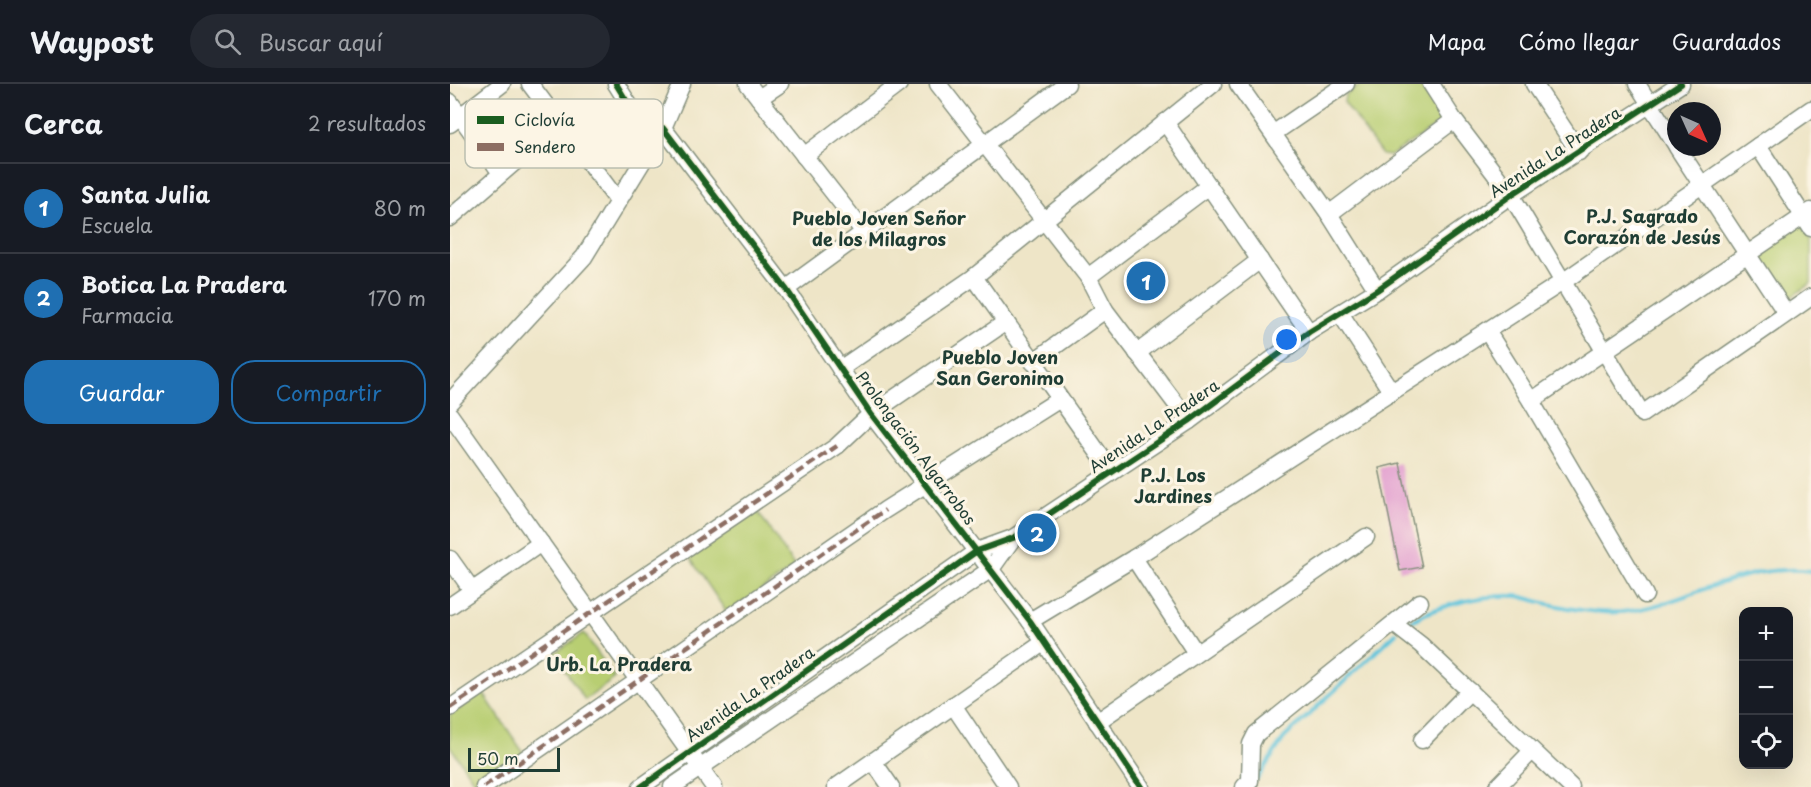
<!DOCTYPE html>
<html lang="es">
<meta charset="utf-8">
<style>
body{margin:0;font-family:"Playpen Sans",sans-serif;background:#242831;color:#f1f3f6}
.controls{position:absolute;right:18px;bottom:18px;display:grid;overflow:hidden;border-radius:12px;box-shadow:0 6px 24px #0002}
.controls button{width:54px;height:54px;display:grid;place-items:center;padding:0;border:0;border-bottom:2px solid #363941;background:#171b24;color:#f1f3f6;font:30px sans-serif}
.compass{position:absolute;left:1217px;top:18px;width:54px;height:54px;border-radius:50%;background:#171b24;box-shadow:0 6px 24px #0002;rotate:135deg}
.scale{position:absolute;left:18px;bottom:15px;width:92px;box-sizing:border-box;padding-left:6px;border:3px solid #1f3d34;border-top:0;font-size:16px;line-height:21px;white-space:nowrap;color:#1f3d34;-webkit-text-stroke:4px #fcf5e5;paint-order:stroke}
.you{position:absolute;left:837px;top:256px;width:21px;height:21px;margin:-15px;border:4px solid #fff;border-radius:50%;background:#1a73e8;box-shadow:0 0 0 9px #1a73e833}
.badge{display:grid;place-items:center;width:39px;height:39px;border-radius:50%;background:#1f6fb2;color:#fff;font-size:20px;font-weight:700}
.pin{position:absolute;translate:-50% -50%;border:3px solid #fff;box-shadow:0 2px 6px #0006}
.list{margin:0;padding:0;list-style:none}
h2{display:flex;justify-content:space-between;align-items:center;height:78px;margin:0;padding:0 24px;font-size:26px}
h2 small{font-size:20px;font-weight:400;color:#9ea1a6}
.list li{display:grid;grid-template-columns:39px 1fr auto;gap:18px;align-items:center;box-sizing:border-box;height:90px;padding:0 24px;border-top:2px solid #363941}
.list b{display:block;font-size:22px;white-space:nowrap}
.list p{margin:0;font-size:20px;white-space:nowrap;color:#9ea1a6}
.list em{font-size:20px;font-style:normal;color:#9ea1a6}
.actions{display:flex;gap:12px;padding:18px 24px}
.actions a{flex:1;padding:14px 0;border:2px solid #1f6fb2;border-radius:24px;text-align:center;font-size:21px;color:#1f6fb2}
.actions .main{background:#1f6fb2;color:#fff}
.icon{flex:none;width:33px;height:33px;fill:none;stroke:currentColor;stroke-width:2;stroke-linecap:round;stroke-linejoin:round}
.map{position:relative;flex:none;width:1361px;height:703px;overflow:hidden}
header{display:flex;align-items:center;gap:36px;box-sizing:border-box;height:84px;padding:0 30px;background:#171b24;border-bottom:2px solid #363941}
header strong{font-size:28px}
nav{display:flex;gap:33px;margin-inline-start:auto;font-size:21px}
.search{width:420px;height:54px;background:#242831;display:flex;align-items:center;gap:15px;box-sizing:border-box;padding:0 21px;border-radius:33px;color:#9ea1a6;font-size:22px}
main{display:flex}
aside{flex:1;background:#171b24}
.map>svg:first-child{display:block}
.green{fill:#b8ce72;stroke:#6c8653;stroke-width:1.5}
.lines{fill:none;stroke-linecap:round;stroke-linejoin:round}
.stream{stroke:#5fc4dc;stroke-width:4}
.building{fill:#e098ce}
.minor-casing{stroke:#86917e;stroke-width:19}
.minor{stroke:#fff;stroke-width:16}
.quiet{stroke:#8d6e63;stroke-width:4.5;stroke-dasharray:9 4.5;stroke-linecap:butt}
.cycleway-casing{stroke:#fcf5e5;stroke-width:10}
.cycleway{stroke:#1b5e20;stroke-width:6}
.labels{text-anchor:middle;stroke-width:6;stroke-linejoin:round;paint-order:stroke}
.street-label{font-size:16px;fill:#1f3d34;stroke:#fcf5e5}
.neighbourhood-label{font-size:18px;font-weight:bold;fill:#1f3d34;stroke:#fcf5e5}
.key{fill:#fcf5e5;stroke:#babeb0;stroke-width:1.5}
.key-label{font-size:16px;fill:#1f3d34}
</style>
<header>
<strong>Waypost</strong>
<div class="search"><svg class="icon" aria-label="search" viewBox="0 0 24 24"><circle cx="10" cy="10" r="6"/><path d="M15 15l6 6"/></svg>Buscar aquí</div>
<nav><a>Mapa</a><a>Cómo llegar</a><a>Guardados</a></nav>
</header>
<main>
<aside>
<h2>Cerca<small>2 resultados</small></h2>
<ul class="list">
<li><span class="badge">1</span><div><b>Santa Julia</b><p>Escuela</p></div><em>80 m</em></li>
<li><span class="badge">2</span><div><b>Botica La Pradera</b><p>Farmacia</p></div><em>170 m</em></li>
</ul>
<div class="actions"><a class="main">Guardar</a><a>Compartir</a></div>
</aside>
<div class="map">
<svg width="1361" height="703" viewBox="0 0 1361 703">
<rect width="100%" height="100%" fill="#fcf5e5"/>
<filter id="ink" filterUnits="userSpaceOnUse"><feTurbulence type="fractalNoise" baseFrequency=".0167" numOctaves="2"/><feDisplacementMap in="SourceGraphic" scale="12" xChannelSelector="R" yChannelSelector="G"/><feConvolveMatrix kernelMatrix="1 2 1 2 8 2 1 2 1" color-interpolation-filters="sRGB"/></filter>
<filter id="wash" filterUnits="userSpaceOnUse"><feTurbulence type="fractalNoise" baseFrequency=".008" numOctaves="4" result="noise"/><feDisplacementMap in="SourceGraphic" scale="24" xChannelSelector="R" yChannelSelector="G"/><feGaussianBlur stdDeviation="1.35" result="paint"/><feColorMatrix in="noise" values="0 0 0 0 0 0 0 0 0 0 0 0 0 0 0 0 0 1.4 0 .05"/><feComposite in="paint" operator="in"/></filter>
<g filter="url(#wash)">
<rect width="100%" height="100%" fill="#eee5c7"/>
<!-- green -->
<g class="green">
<polygon points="911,0 970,0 992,31 991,38 940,72 932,71 894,18 895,12"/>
<polygon points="1350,138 1361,155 1361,199 1337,216 1303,170"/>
<polygon points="304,422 345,483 277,529 236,468"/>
<polygon points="134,549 165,594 135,616 104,570"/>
<polygon points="33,609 75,671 28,703 0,662 0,631"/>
</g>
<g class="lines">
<!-- stream -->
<g class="stream">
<path d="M954 542C981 522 1033 510 1067 512 1076 513 1085 517 1094 519 1118 524 1145 530 1171 528 1239 521 1288 478 1361 487"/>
<polyline points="807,695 834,654 946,549"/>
</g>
</g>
<g id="blocks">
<!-- building -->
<polygon class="building" points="950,379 972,483 950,487 929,384"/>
</g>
</g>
<g filter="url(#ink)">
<use href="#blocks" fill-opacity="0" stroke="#86917e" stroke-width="1.5"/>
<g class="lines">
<defs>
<g id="minor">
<polyline points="80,0 168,117"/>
<path d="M166 0C178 18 189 45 213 44L336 205 421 330 580 537 691 703"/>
<polyline points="298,0 414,148"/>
<polyline points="488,0 638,193 655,226 739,337"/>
<polyline points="788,0 879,130 927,206"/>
<polyline points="981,0 1004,36 1061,111 1192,330 1361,213"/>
<polyline points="1084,0 1129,68"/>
<polyline points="1187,0 1226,61"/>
<polyline points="309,14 330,0"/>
<polyline points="0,18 51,89"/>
<polyline points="715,38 859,248"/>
<polyline points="0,40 52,0"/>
<polyline points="824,49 896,0"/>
<polyline points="1308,62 1361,144"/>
<polyline points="1227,63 1336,229"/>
<polyline points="354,72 449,0"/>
<polyline points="879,130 1004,36"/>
<polyline points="0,134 109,40"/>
<polyline points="524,193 662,388"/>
<polyline points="638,193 759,102"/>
<polyline points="336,205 617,0"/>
<polyline points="890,229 941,307"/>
<polyline points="1037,247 1081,317 1195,511"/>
<polyline points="687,269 810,176"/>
<polyline points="583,278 655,226"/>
<polyline points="390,285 524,193 763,0"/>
<polyline points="1081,317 1361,127"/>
<polyline points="0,318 134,173 213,44 232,0"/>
<polyline points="0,331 264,703"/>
<polyline points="684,474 746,569"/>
<polyline points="0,475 22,506"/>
<polyline points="0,522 91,459"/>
<polyline points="580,537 684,474 1114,197 1361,25"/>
<polyline points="944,540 971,561 1121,703"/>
<polyline points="503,621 558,703"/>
<polyline points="0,624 387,362 421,330 556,238"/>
<polyline points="647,638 916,453"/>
<polyline points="972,656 1020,607"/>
<polyline points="423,677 441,703"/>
<polyline points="34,703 435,426 610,315"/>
<polyline points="191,703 527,467 563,454 739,337 859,248 927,206 1061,111 1231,0"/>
<polyline points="222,703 541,485 563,454"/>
<polyline points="386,703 593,559"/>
<polyline points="794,703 800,697 801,660 806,650 970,518"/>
<polyline points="1047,703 1082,667"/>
</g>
</defs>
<!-- minor casing -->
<use href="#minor" class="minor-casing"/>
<!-- minor -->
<use href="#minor" class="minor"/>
<!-- quiet -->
<g class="quiet">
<polyline points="0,624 387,362"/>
<polyline points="34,703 435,426"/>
</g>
<defs>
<g id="cycleway">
<path d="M166 0C178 18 189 45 213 44L336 205 421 330 580 537 691 703"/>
<polyline points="191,703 527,467 563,454 739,337 859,248 927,206 1061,111 1231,0"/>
</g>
</defs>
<!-- cycleway casing -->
<use href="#cycleway" class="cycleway-casing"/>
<!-- cycleway -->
<use href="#cycleway" class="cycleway"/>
</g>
</g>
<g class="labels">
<!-- street labels -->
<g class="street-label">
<text transform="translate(1105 68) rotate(-33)" y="6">Avenida La Pradera</text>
<text transform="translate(704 342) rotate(-34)" y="6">Avenida La Pradera</text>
<text transform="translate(466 364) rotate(53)" y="6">Prolongación Algarrobos</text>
<text transform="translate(300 610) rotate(-35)" y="6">Avenida La Pradera</text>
</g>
<!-- neighbourhood labels -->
<g class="neighbourhood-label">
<text x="1192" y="139">P.J. Sagrado<tspan x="1192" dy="21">Corazón de Jesús</tspan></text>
<text x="429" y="141">Pueblo Joven Señor<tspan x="429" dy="21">de los Milagros</tspan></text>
<text x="550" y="280">Pueblo Joven<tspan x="550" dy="21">San Geronimo</tspan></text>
<text x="723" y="398">P.J. Los<tspan x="723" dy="21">Jardines</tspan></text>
<text x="169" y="587">Urb. La Pradera</text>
</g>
</g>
<!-- legend -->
<rect x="15" y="15" width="198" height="69" rx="9" class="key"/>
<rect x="27" y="32" width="27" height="8" fill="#1b5e20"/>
<rect x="27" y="59" width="27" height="8" fill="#8d6e63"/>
<g class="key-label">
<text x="64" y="42">Ciclovía</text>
<text x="64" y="69">Sendero</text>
</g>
</svg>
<div class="controls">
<button>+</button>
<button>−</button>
<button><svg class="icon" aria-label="locate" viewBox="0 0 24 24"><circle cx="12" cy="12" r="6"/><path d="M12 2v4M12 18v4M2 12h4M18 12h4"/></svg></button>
</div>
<svg class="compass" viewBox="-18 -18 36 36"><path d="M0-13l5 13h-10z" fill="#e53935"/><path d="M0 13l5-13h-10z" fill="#9ea1a6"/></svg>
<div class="scale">50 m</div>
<div class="you"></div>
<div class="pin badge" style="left:696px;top:197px">1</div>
<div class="pin badge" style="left:587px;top:449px">2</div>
</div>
</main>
